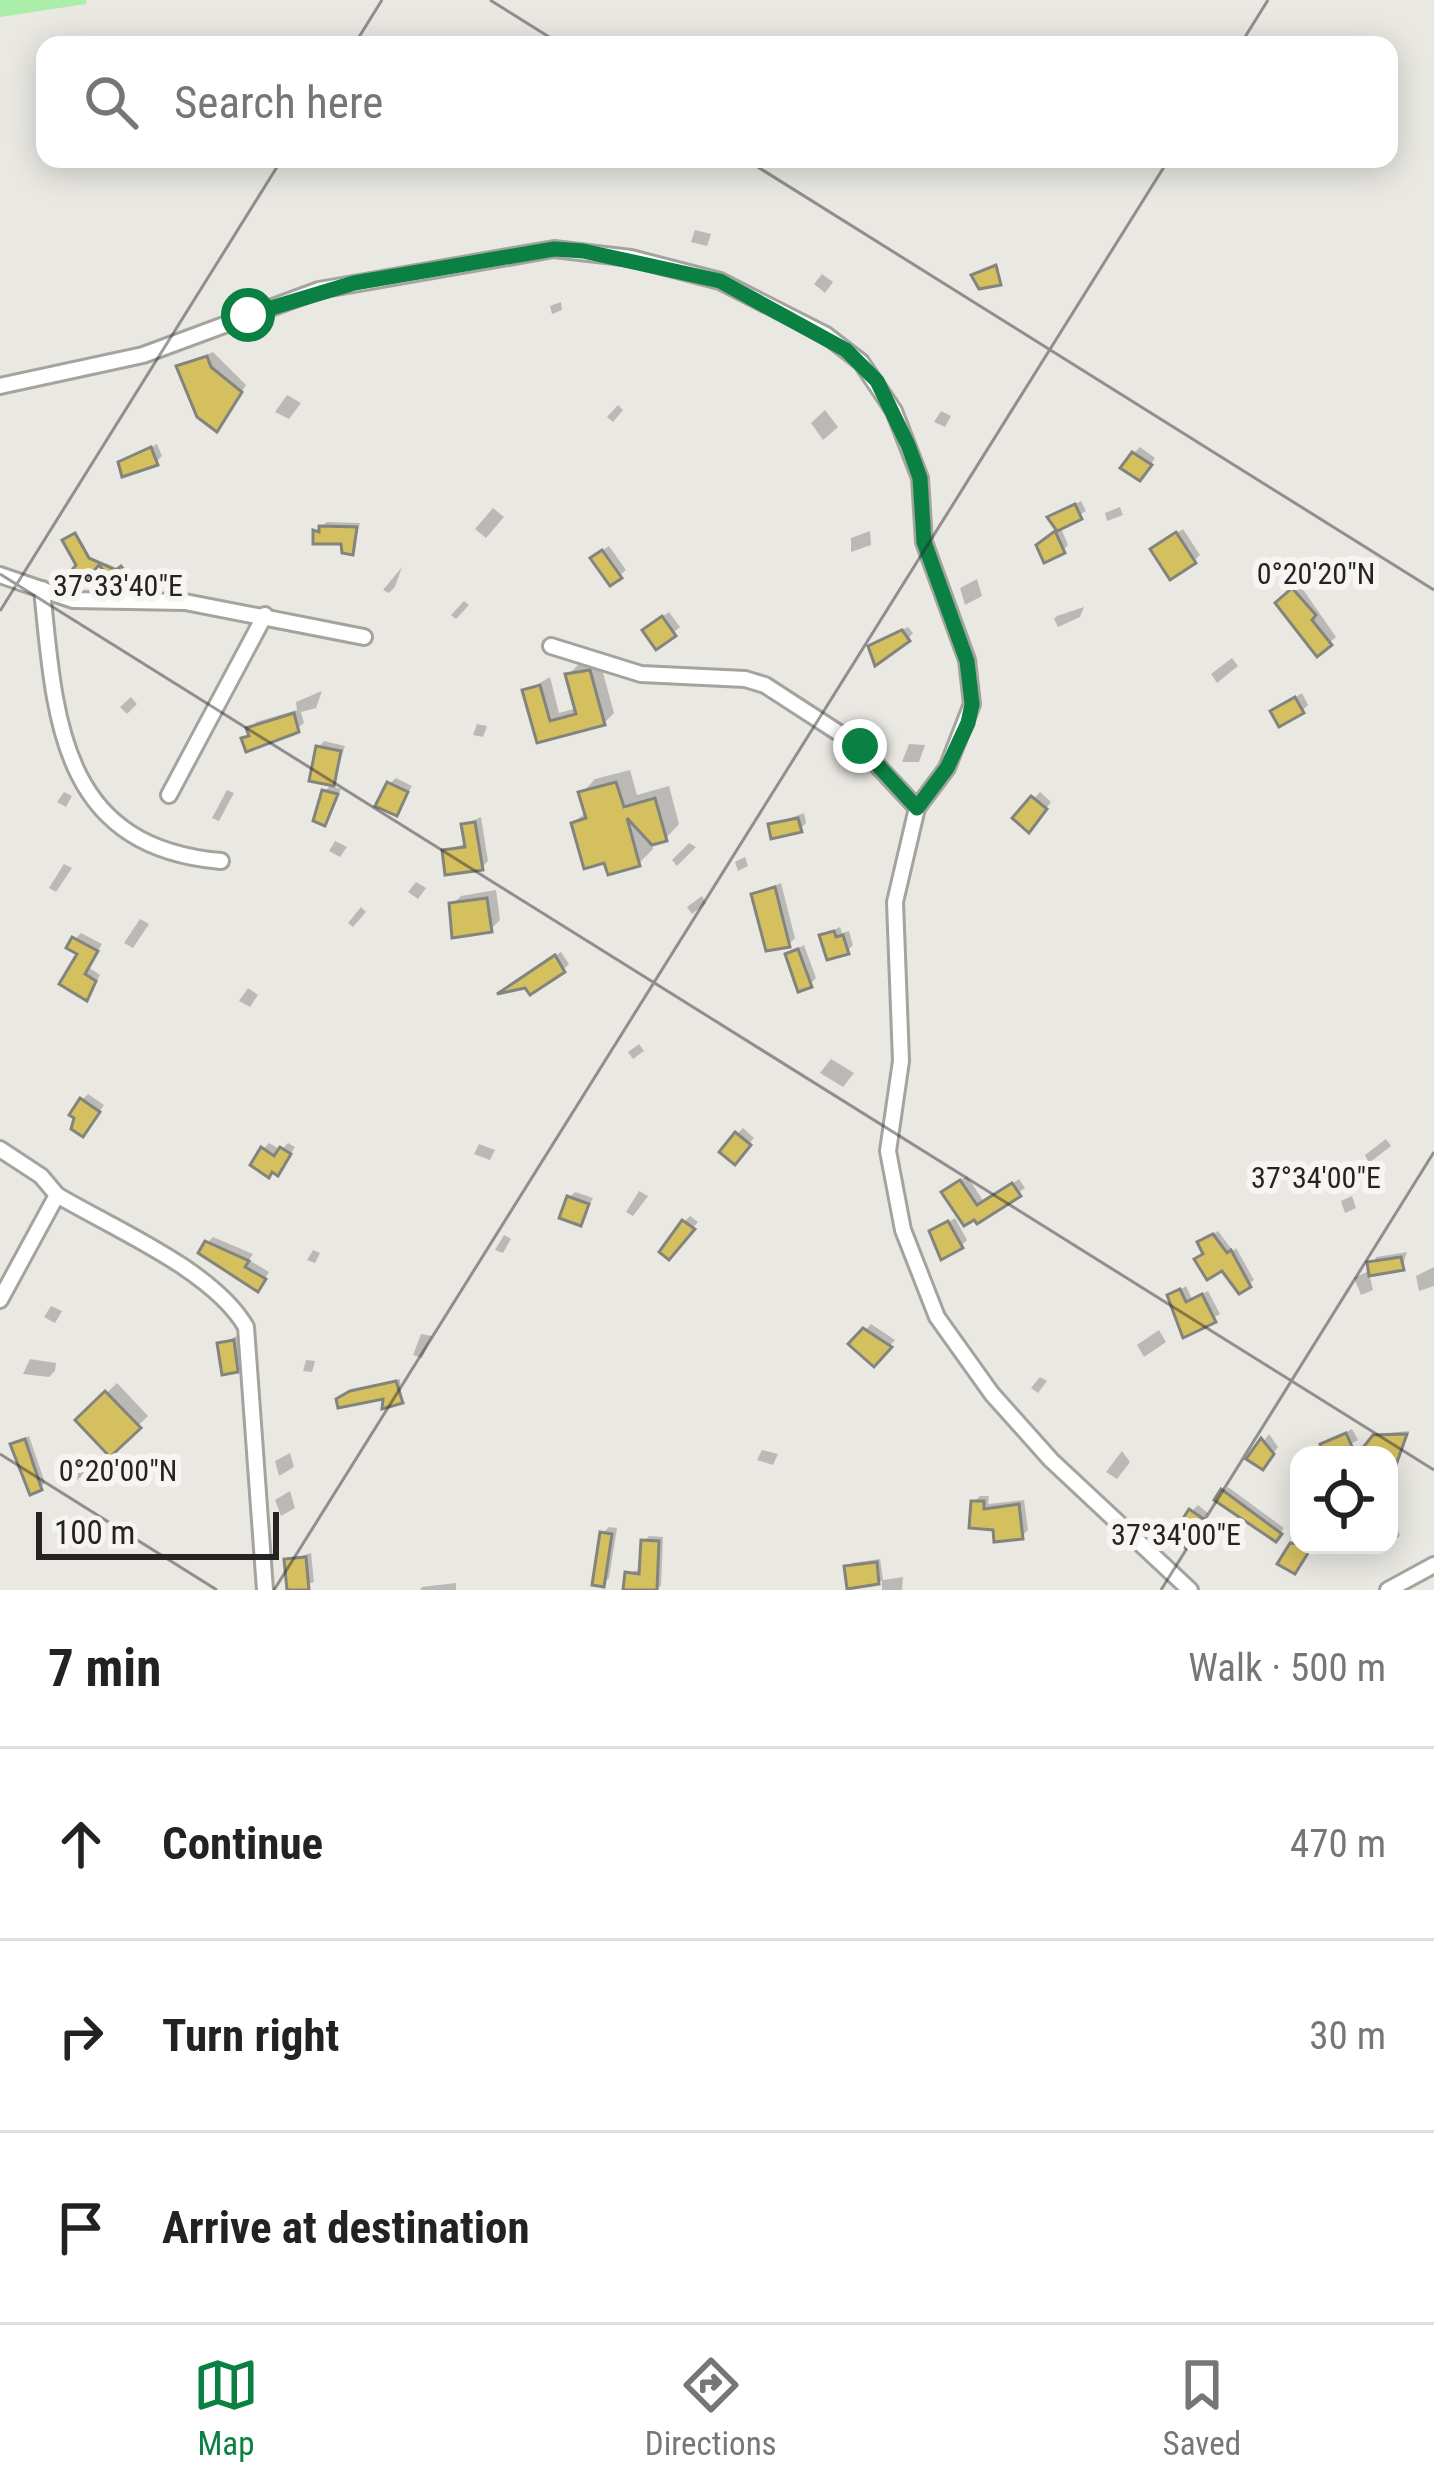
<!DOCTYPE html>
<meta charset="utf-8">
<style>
body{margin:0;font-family:"Roboto Condensed",sans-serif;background:#f2f2f2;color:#222}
.controls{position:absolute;right:36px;bottom:36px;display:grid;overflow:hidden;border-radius:24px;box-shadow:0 6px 30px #0003}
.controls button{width:108px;height:108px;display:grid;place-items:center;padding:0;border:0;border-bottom:3px solid #e0e0e0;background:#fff;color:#222;font:60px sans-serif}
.scale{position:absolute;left:36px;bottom:30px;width:243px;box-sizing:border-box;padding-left:12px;border:6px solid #252423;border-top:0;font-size:33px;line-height:42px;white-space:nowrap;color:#252423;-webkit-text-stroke:9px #f6f5f1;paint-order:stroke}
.stop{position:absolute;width:36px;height:36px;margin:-27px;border:9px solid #0b8043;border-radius:50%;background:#fff}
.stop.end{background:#0b8043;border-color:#fff;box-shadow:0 3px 12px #0008}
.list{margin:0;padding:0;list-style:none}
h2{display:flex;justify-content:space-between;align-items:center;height:156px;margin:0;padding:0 48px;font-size:51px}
h2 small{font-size:39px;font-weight:400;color:#767676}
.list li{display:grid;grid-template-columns:78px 1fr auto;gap:36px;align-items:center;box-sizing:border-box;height:192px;padding:0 48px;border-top:3px solid #e0e0e0}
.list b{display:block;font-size:45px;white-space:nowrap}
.list em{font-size:39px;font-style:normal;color:#767676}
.icon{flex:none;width:66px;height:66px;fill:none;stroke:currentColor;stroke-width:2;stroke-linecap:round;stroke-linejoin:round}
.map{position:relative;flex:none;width:1434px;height:1590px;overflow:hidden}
.search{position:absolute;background:#fff;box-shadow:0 6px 30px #0003;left:36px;right:36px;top:36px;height:132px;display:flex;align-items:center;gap:30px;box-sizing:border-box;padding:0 42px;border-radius:24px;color:#767676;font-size:45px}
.sheet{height:732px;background:#fff}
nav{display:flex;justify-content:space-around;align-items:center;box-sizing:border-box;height:168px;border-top:3px solid #e0e0e0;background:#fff;font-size:33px;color:#767676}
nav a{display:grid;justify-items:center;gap:6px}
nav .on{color:#0b8043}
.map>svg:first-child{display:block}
.green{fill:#abeeaa}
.shadow{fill:#0003}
.building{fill:#d5c060;stroke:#84847f;stroke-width:3}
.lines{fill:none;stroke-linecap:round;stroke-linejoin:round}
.street-casing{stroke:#a4a39e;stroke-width:20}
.street{stroke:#fff;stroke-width:14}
.route{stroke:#0b8043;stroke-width:15}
.ticks{fill:none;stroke:#252423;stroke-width:3;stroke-opacity:0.45}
.ticks-label{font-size:30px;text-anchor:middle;fill:#252423;stroke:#f6f5f1;stroke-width:12;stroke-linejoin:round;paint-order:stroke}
</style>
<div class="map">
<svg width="1434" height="1590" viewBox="0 0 1434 1590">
<rect width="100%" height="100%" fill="#e9e8e3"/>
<!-- green -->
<polygon class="green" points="0,0 86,0 86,4 0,17"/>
<!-- shadow -->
<g class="shadow">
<polygon points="695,230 711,234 707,246 691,242"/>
<polygon points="822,274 833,282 825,293 814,284"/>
<polygon points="561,302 562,310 552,314 550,306"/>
<polygon points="213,352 246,385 222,422 179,367"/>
<polygon points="287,395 301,403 289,419 275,412"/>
<polygon points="618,405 623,410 613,422 607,417"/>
<polygon points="825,410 838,427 823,440 811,423"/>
<polygon points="941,411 951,416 945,427 934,422"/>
<polygon points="157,444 162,456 156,462 121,463"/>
<polygon points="1140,447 1155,458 1146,472 1134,453"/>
<polygon points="1081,501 1086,511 1060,526 1068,545 1063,550 1045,540 1059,529 1051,517"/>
<polygon points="1120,507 1123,515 1107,521 1105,513"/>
<polygon points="493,508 504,517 486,538 475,529"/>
<polygon points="327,522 360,523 352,552 344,542 316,531"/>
<polygon points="1183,529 1200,555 1194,561 1160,543"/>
<polygon points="870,531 871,545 851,552 851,538"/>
<polygon points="77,534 90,557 130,573 118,584 99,561 80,582 68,539"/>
<polygon points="609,546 626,570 620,575 600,552"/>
<polygon points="402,567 395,587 389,593 383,590"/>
<polygon points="977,579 982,596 965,605 960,588"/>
<polygon points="1300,585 1336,637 1317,653 1279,604"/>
<polygon points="464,601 469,605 456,619 451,615"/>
<polygon points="1084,607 1080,617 1058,627 1054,619 1057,616"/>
<polygon points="669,612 680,627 657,646 652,624"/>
<polygon points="908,627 913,633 908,639 872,647"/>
<polygon points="1232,658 1238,666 1217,683 1211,674"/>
<polygon points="600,662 614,713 604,723 539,739 526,691 550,677 559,713 577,708 568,675 578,665"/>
<polygon points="322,691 316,708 301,712 304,723 297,729 245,739 256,722 297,710 296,702"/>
<polygon points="1302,693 1308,705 1302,711 1274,711"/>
<polygon points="131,697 137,704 127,714 120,707"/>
<polygon points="477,724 487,726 483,737 473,735"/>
<polygon points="324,741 345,746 333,782 318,748"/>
<polygon points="909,744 925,745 919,762 902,762"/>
<polygon points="630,770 637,795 669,786 679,824 666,838 651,842 653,849 639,863 607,860 574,823 587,811 582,793 595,779"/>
<polygon points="396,778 412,786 396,813 389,784"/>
<polygon points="330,786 341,789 324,822 325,791"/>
<polygon points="227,790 234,793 219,821 212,818"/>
<polygon points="64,792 72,796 66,807 57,802"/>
<polygon points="1040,792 1051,802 1035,823 1016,818"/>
<polygon points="804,813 806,823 800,829 771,825"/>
<polygon points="481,817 488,861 482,867 445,851 467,843 464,825"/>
<polygon points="335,841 347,847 340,857 329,851"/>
<polygon points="689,843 696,847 677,866 672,860"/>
<polygon points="745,857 748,866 738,871 735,862"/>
<polygon points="64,864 72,868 56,892 49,888"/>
<polygon points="416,882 426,888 418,899 408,892"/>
<polygon points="781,883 795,938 789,944 755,894"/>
<polygon points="496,890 500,920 490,930 451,906 461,896"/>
<polygon points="702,896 706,903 692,914 687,907"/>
<polygon points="361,907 366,912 353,927 348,923"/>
<polygon points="140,919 149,924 133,948 124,943"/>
<polygon points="840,927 842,933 849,931 853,945 847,951 822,936"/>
<polygon points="81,933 102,944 88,967 100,975 87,998 75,939"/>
<polygon points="804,945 816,978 810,984 788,954"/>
<polygon points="561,952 569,964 563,970 505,988"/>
<polygon points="248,988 258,995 250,1007 239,1001"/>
<polygon points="639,1044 644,1051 633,1059 628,1052"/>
<polygon points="831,1059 854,1073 843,1087 820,1073"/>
<polygon points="88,1094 104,1105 89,1127 82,1100"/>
<polygon points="743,1128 754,1138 740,1155 737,1134"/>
<polygon points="1386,1139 1391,1146 1369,1163 1365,1155"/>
<polygon points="269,1143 281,1150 288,1143 295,1147 283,1166 263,1149"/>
<polygon points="479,1144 495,1150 490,1160 474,1154"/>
<polygon points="967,1176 984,1202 1019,1179 1025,1188 978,1220 951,1186"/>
<polygon points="639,1191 648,1196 633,1216 626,1212"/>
<polygon points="575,1192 593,1198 580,1223 569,1198"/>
<polygon points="1352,1196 1356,1208 1345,1213 1341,1201"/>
<polygon points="690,1216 698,1222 669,1256 684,1222"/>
<polygon points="955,1218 967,1240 961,1246 933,1232"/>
<polygon points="1218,1231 1233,1251 1236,1248 1254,1280 1240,1290 1201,1243"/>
<polygon points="504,1235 511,1239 503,1253 495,1250"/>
<polygon points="213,1237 253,1254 249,1260 269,1272 263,1282 207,1243"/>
<polygon points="313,1250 320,1253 315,1263 307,1260"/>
<polygon points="1407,1252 1402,1267 1369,1273 1373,1290 1361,1295 1354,1278 1371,1270 1376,1257"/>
<polygon points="1434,1267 1434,1286 1419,1291 1416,1276"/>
<polygon points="1186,1286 1192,1299 1208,1291 1220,1314 1184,1334 1171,1296"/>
<polygon points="51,1306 62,1311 55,1323 44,1317"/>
<polygon points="871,1324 895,1340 874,1363 853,1344"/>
<polygon points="1159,1330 1166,1342 1144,1357 1137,1345"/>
<polygon points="421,1334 432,1336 422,1358 413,1355"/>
<polygon points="239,1335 243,1363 236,1369 220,1344"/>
<polygon points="30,1359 56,1363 55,1371 49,1377 23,1374"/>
<polygon points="315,1361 312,1372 303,1371 306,1360"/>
<polygon points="1040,1377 1047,1381 1038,1393 1031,1388"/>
<polygon points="400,1379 401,1400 343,1396"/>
<polygon points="117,1383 148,1416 111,1452 79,1420"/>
<polygon points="1352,1429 1358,1440 1328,1455 1323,1445"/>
<polygon points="1409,1431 1395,1472 1389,1477 1389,1455 1365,1449 1375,1434"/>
<polygon points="1269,1434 1278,1447 1268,1460 1251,1458"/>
<polygon points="29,1436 45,1483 40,1487 14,1444"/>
<polygon points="762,1450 778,1454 773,1465 757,1460"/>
<polygon points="1122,1451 1130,1462 1117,1479 1106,1472"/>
<polygon points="290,1453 294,1467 279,1476 275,1461"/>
<polygon points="76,1456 92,1469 72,1483 62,1467"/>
<polygon points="1228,1487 1284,1528 1276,1538 1224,1491"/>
<polygon points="290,1491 295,1508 281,1516 275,1500"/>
<polygon points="980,1496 989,1496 988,1504 1024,1500 1028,1530 1022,1536 995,1527 974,1502"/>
<polygon points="1198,1505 1208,1513 1192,1538 1192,1511"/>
<polygon points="1393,1513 1400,1536 1389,1544 1389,1515"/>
<polygon points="609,1527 617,1528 609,1578 603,1584 603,1533"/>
<polygon points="649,1536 663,1537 661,1585 656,1590 628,1573 642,1569 644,1542"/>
<polygon points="311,1553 314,1582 290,1590 288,1560"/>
<polygon points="880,1559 883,1580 903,1577 902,1590 882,1590 882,1581 850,1585 852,1563"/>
<polygon points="456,1583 456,1590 420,1590 422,1587"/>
</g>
<!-- building -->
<g class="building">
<polygon points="996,265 1001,285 979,289 971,275"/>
<polygon points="207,356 211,367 242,392 217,432 197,417 176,366"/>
<polygon points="151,447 158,465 122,477 118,462"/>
<polygon points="1132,452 1152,465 1140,481 1120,468"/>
<polygon points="1075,504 1082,519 1057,531 1047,517"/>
<polygon points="319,526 357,527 353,555 342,553 341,544 313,544 313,530 319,532"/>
<polygon points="1055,531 1065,553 1044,563 1036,545"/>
<polygon points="1176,532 1196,563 1170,580 1150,549"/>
<polygon points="75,533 89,558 116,570 121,566 130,577 118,588 99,565 80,586 68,575 76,565 62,540"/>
<polygon points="602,550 622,578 610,586 590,558"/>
<polygon points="1292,588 1316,615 1312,620 1332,645 1317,657 1275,603"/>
<polygon points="662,616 676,636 656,650 642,630"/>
<polygon points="902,630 910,641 875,666 868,646"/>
<polygon points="590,670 605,725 537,743 522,690 540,685 550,721 576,714 565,674"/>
<polygon points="1295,697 1304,713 1279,727 1270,711"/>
<polygon points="294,713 299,732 246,752 241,738 249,736 246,728"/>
<polygon points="316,746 341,751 334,786 309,781"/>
<polygon points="387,782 408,792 397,816 375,806"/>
<polygon points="616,782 624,807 655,798 667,841 652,845 627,818 640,866 608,875 604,863 584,869 571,823 586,818 578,792"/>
<polygon points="322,790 338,794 325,826 313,821"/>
<polygon points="1031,796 1047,809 1029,833 1012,818"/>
<polygon points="798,818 802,832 771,839 768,824"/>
<polygon points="475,822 483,870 445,875 442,850 465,847 461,824"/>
<polygon points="775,887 790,947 766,951 751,894"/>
<polygon points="487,898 492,932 452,938 449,903"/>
<polygon points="834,931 836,937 843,935 849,954 827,960 819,935"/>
<polygon points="72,937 98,951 85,974 96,981 87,1001 59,984 77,954 66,948"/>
<polygon points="798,949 812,987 798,992 785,954"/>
<polygon points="555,955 565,972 530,995 525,988 497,994"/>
<polygon points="80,1098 100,1112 83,1137 71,1129 74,1118 69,1115"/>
<polygon points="735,1132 751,1145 735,1165 719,1152"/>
<polygon points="261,1147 274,1156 280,1147 291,1154 278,1176 272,1172 269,1178 250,1165"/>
<polygon points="960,1180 977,1205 1012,1183 1021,1196 977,1224 974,1220 964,1226 941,1192"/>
<polygon points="567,1196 589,1204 581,1226 559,1218"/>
<polygon points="682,1220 695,1229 669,1260 659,1252"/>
<polygon points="948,1221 963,1248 941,1260 929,1231"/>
<polygon points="1213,1234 1227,1253 1231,1250 1251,1287 1239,1294 1222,1271 1207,1280 1194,1259 1203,1254 1197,1242"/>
<polygon points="205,1241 249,1261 245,1267 266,1279 258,1292 198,1253"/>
<polygon points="1401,1257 1404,1270 1369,1276 1367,1262"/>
<polygon points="1180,1289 1186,1302 1202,1294 1216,1322 1183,1338 1167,1295"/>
<polygon points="863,1328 892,1347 874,1367 848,1344"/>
<polygon points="234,1340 238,1372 222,1375 217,1343"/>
<polygon points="396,1381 403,1403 382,1409 383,1399 338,1408 336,1399 350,1391"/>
<polygon points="105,1391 141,1428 110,1457 75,1420"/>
<polygon points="1346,1433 1353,1449 1324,1455 1320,1444"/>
<polygon points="1407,1434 1391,1479 1389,1455 1361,1450 1373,1435"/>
<polygon points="1261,1438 1274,1454 1263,1470 1246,1459"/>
<polygon points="25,1439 42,1490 30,1495 10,1444"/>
<polygon points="1221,1489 1282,1534 1276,1542 1214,1500"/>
<polygon points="971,1501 984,1501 984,1509 1019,1504 1023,1539 994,1542 993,1530 969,1528"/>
<polygon points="1189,1509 1205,1520 1186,1548 1171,1537"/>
<polygon points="600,1532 612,1534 604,1587 592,1585"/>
<polygon points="641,1540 659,1541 657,1590 623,1590 625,1572 639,1574"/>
<polygon points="1290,1543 1313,1545 1295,1574 1277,1564"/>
<polygon points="306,1557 309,1590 287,1590 284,1559"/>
<polygon points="877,1562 879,1584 847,1589 844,1566"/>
</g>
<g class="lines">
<defs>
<g id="street">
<polyline points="0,386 143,355 319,290 554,249 631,258 720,281 826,335 861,362 894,411 920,478 924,542 967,660 972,704 947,768 917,808 895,902 901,1061 888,1151 903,1230 937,1317 992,1394 1051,1460 1190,1590"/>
<polyline points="0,575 73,600 185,602 364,637"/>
<path d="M42 589C55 720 60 847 221 861"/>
<polyline points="551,646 641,674 745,679 765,685 859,746 917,808"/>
<polyline points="169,795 265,615"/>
<path d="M0 1149 41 1176 57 1195C114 1229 213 1270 246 1327L265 1590"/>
<polyline points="0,1300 57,1195"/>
<polyline points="1388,1590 1434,1565"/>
</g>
</defs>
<!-- street casing -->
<use href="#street" class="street-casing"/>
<!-- street -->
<use href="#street" class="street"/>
</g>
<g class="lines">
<!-- route -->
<polyline class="route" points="248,315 354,283 554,249 583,251 720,281 846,350 877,381 908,445 920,478 924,542 967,661 972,704 968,723 947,768 917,808 860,746"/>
</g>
<!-- ticks -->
<path class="ticks" d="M490 0 562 45M354 45 382 0M1240 45 1268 0M745 159 1434 590M0 574 1434 1470M0 611 282 159M0 1454 217 1590M274 1590 1169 159M1161 1590 1434 1152"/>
<g class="ticks-label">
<text x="1316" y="584">0°20'20"N</text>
<text x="118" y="596">37°33'40"E</text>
<text x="1316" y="1188">37°34'00"E</text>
<text x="118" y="1481">0°20'00"N</text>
<text x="1176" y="1545">37°34'00"E</text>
</g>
</svg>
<div class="controls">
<button><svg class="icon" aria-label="locate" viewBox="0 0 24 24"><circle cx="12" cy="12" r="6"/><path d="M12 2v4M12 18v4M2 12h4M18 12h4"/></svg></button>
</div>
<div class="scale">100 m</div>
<div class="stop" style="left:248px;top:315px"></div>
<div class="stop end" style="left:860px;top:746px"></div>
<div class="search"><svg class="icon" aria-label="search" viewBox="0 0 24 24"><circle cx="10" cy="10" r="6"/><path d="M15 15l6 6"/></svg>Search here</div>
</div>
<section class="sheet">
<h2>7 min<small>Walk · 500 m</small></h2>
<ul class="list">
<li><svg class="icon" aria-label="ahead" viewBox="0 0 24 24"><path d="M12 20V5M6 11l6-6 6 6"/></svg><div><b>Continue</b></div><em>470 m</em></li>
<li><svg class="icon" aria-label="right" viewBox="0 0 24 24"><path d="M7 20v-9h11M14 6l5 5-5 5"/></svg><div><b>Turn right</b></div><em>30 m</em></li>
<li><svg class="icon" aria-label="arrive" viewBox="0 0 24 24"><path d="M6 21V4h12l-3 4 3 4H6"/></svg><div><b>Arrive at destination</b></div></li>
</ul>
</section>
<nav>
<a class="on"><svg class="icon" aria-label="map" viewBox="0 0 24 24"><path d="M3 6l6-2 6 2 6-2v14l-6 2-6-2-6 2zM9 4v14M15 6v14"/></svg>Map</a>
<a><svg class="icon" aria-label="directions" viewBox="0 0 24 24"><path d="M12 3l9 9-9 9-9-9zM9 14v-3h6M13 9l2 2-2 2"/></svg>Directions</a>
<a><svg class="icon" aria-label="saved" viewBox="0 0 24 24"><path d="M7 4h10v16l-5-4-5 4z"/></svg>Saved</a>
</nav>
